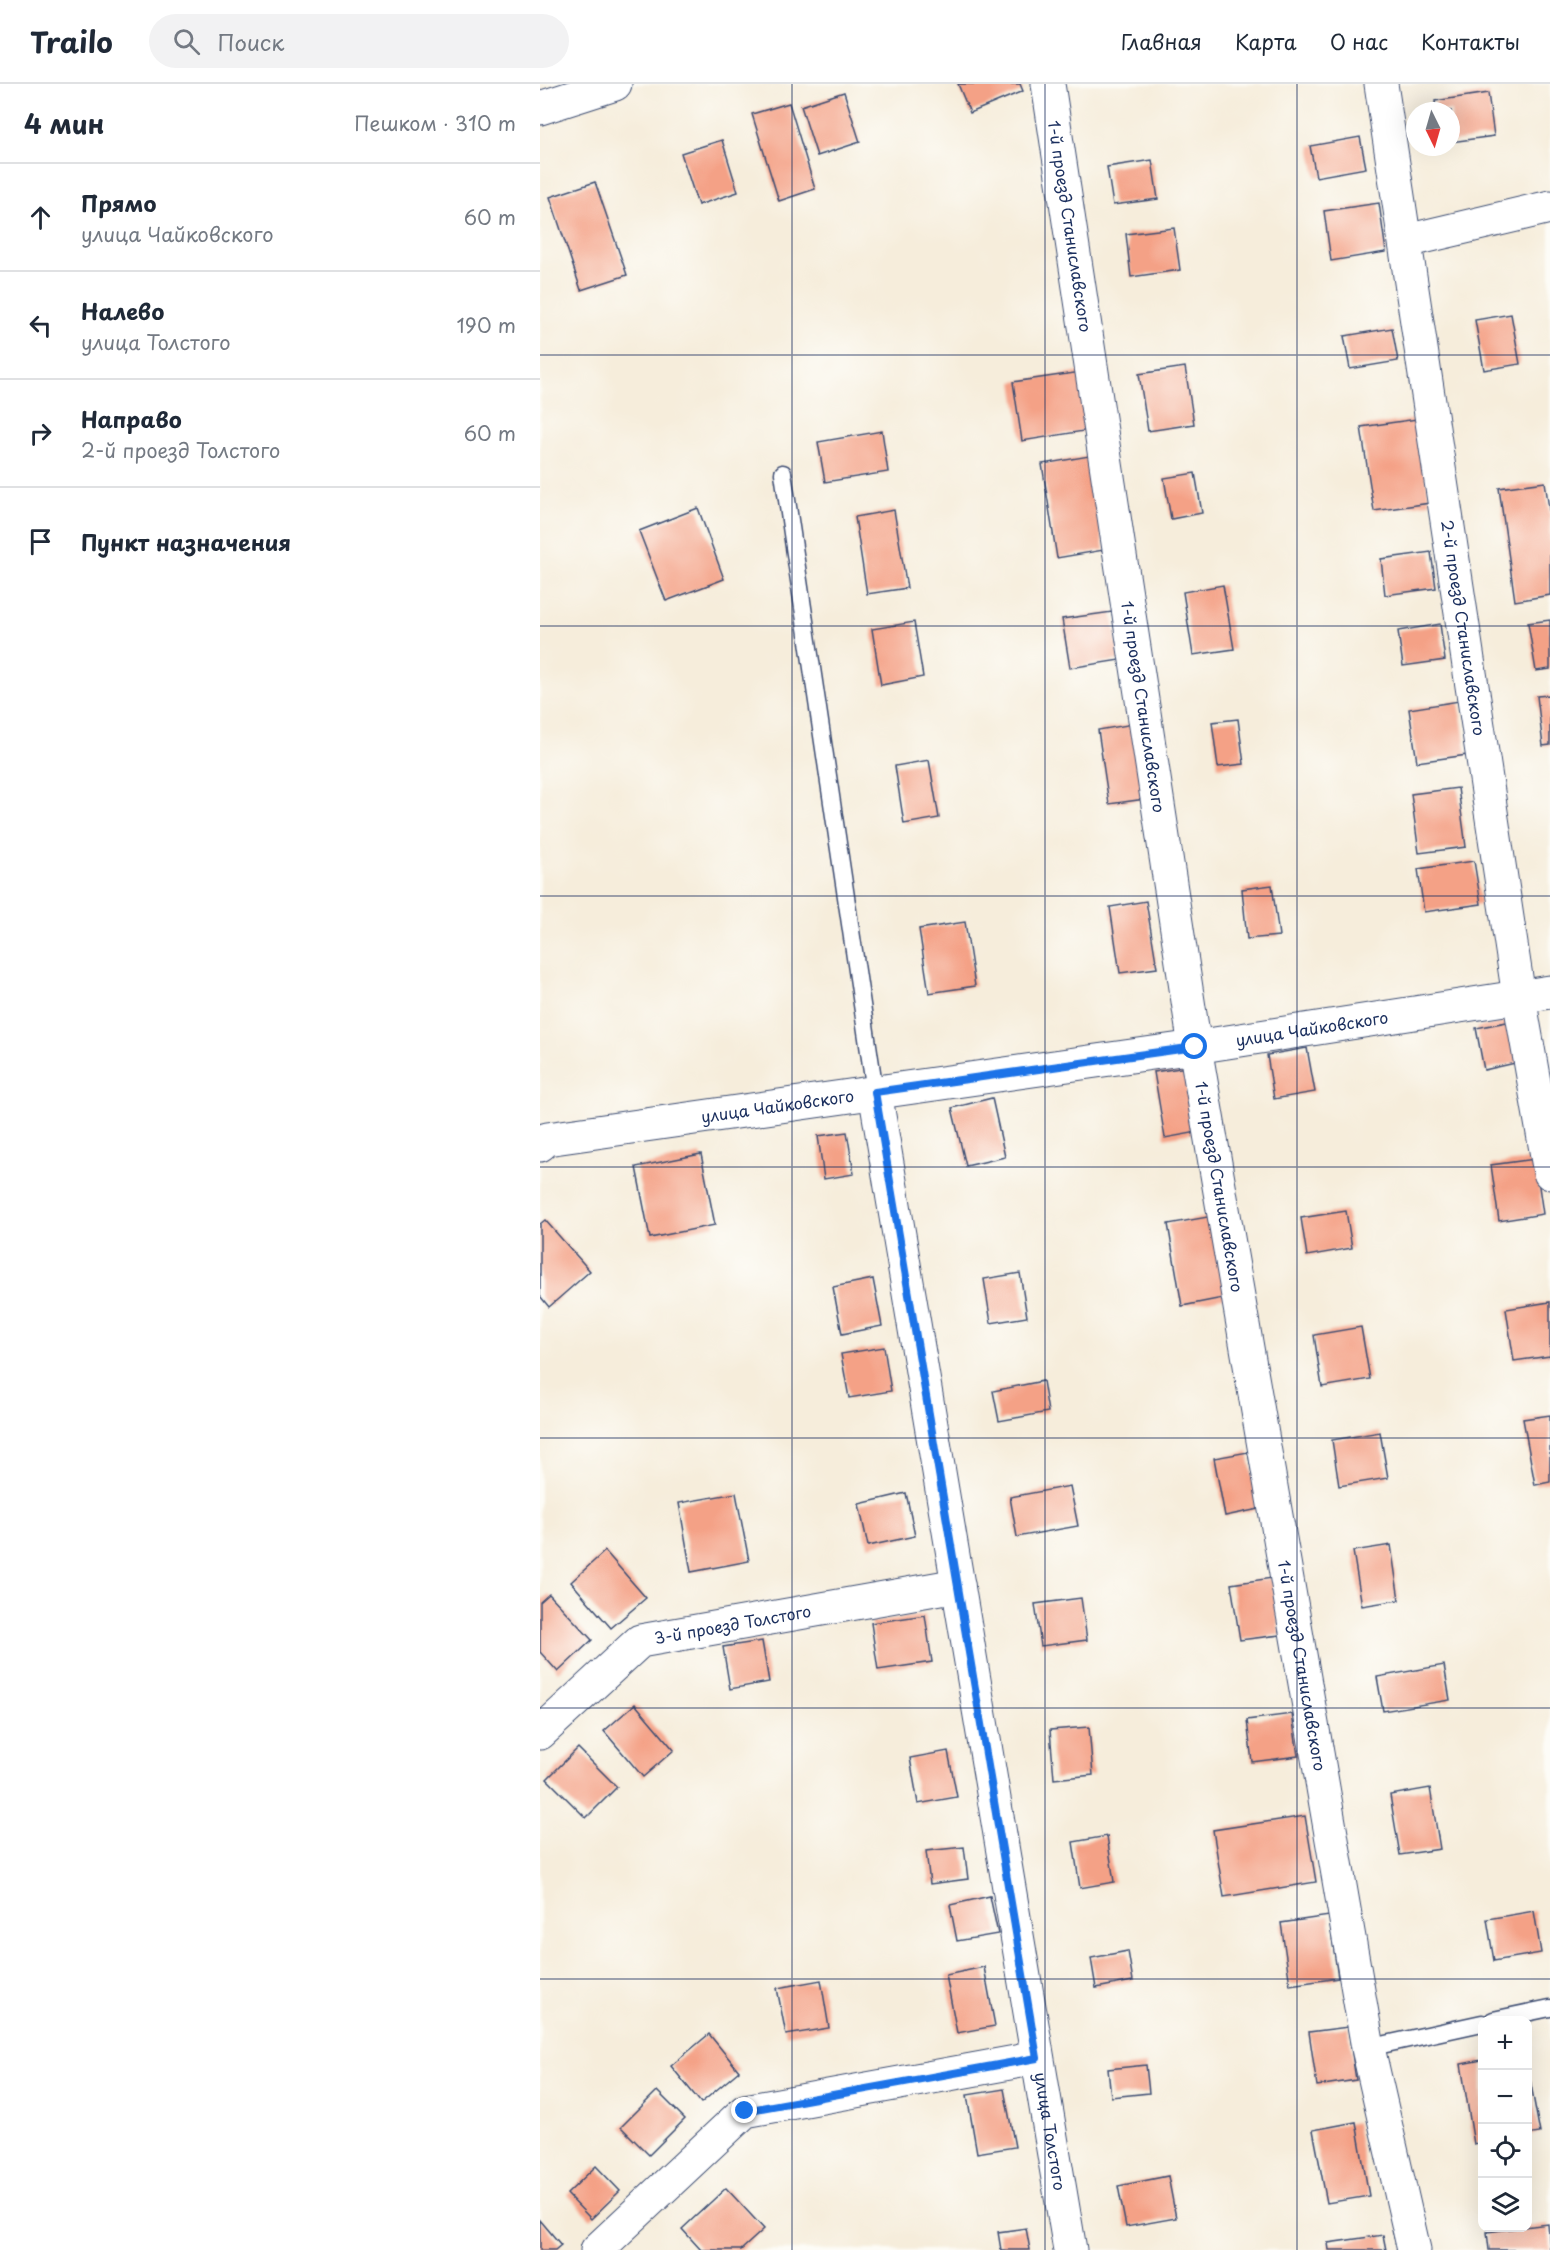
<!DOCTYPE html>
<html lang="ru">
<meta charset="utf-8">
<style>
body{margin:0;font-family:"Playpen Sans",sans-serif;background:#f2f2f3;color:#1f2937}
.controls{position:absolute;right:18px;bottom:18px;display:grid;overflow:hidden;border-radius:12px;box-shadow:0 6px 24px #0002}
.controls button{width:54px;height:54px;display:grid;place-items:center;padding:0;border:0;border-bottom:2px solid #e0e1e3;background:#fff;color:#1f2937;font:30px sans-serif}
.compass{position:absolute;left:866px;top:18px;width:54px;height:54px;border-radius:50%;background:#fff;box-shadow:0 6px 24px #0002;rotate:175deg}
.stop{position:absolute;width:18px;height:18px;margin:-14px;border:4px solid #1a73e8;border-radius:50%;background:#fff}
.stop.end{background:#1a73e8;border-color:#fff;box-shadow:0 2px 6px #0008}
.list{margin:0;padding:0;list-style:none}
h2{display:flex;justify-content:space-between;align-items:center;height:78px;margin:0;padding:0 24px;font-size:26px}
h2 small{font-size:20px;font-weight:400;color:#747a83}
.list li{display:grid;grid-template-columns:39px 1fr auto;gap:18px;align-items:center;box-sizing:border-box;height:108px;padding:0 24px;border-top:2px solid #e0e1e3}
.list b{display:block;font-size:22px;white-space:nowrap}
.list p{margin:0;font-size:20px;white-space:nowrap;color:#747a83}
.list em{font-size:20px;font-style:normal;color:#747a83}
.icon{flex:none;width:33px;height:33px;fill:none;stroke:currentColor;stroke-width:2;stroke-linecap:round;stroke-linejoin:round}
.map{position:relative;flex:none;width:1010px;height:2166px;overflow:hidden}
header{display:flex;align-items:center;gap:36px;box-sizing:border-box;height:84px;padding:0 30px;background:#fff;border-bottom:2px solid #e0e1e3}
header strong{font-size:28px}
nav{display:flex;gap:33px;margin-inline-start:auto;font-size:21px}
.search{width:420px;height:54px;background:#f2f2f3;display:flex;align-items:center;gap:15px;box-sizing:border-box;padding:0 21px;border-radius:33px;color:#747a83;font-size:22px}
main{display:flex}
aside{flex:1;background:#fff}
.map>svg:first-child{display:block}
.building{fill:#f4a186}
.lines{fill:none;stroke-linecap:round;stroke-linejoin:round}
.service-casing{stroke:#3c4c71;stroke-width:19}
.minor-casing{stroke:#3c4c71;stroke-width:35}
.service{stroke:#fff;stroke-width:16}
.minor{stroke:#fff;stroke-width:33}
.route{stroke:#1a73e8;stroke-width:8}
.grid{fill:none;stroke:#1b2f5e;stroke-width:1.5;stroke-opacity:0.55}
.labels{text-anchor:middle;stroke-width:5;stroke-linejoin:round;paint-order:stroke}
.street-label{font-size:16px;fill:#1b2f5e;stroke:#fdfcf7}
</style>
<header>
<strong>Trailo</strong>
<div class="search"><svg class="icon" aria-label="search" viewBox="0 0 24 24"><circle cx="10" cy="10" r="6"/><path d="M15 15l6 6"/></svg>Поиск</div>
<nav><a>Главная</a><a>Карта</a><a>О нас</a><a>Контакты</a></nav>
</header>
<main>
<aside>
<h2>4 мин<small>Пешком · 310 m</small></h2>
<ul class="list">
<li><svg class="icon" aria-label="ahead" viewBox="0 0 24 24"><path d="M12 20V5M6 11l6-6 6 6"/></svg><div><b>Прямо</b><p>улица Чайковского</p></div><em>60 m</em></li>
<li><svg class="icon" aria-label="left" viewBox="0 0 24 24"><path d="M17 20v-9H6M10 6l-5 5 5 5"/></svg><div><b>Налево</b><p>улица Толстого</p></div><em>190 m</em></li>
<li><svg class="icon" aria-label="right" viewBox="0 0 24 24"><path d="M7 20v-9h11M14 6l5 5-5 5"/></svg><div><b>Направо</b><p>2-й проезд Толстого</p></div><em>60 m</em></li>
<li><svg class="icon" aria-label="arrive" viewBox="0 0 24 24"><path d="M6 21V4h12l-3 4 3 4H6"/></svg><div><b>Пункт назначения</b></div></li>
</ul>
</aside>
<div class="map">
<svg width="1010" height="2166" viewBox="0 0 1010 2166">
<rect width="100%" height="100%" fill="#fdfcf7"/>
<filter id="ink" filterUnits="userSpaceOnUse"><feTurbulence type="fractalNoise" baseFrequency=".0167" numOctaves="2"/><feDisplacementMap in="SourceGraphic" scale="12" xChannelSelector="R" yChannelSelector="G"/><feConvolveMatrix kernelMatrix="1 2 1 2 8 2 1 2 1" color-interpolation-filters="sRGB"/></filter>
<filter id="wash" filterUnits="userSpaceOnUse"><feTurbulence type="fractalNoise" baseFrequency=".008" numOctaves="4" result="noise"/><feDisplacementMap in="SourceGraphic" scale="24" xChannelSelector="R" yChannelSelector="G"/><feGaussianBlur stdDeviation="1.35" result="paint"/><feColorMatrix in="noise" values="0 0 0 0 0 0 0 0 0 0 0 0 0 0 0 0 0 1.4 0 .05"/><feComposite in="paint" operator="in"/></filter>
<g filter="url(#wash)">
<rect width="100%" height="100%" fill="#f6eddb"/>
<g id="blocks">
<!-- building -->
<g class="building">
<polygon points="418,0 480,0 483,7 430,29"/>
<polygon points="304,8 320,58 277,72 261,22"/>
<polygon points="948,9 954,52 911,58 911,27 896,27 895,17"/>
<polygon points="249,19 275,105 239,117 212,30"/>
<polygon points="820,53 826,84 776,93 770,62"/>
<polygon points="182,56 198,108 158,121 141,69"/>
<polygon points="612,76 618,115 573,121 567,83"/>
<polygon points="55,98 87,191 41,206 10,113"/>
<polygon points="839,119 846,168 791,177 784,127"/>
<polygon points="634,144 640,186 591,193 586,150"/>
<polygon points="971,230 980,280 944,286 935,236"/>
<polygon points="852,244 858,277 810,285 804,252"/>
<polygon points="645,283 654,340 608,347 599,290"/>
<polygon points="541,288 550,346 482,357 473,298"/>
<polygon points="877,335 890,419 834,427 821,343"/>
<polygon points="342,347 348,388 285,398 278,358"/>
<polygon points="549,372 564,466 517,474 502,380"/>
<polygon points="655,389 662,429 631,435 624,394"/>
<polygon points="1005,398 1010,431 1010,511 975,517 959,404"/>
<polygon points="158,424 184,495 126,517 99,447"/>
<polygon points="354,426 367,504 327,510 315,433"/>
<polygon points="891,468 896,504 845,511 841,475"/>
<polygon points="683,501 694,565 653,571 643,508"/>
<polygon points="572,528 580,576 530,584 522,535"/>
<polygon points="1010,536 1010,585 996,587 988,539"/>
<polygon points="374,538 383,593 341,601 332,545"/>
<polygon points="900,540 905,576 863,582 858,547"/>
<polygon points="1010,611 1010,661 1003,662 997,612"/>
<polygon points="919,617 927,671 877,678 869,625"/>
<polygon points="698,635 704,680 678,683 672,638"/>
<polygon points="593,640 605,715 569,720 558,646"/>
<polygon points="389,676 399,734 364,740 355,682"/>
<polygon points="918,704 926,763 879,769 871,710"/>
<polygon points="934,777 941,820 884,828 878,785"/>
<polygon points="732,801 739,852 707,855 702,805"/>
<polygon points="606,817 617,884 580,889 570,823"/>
<polygon points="425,838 435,902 389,909 379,845"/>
<polygon points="972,937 980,978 944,986 936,944"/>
<polygon points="767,964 775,1008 734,1015 727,971"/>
<polygon points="647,983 658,1048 625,1054 614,988"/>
<polygon points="452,1014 465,1073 426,1082 412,1024"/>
<polygon points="307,1048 314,1090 284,1095 278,1052"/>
<polygon points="161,1070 175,1141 110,1154 96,1083"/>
<polygon points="995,1075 1003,1130 959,1137 951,1081"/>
<polygon points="806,1127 812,1164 767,1172 761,1134"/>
<polygon points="673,1132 688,1213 642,1222 628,1140"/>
<polygon points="5,1136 50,1187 9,1223 0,1212 0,1140"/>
<polygon points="480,1189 487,1233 451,1239 444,1195"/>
<polygon points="333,1195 342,1242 302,1250 293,1203"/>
<polygon points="1010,1218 1010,1272 974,1277 966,1225"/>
<polygon points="821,1243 830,1295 782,1303 774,1251"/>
<polygon points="344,1263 351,1307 309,1314 301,1270"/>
<polygon points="503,1297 508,1328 459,1337 453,1307"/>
<polygon points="1010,1331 1010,1398 995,1401 983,1335"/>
<polygon points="840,1348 848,1394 799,1402 792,1356"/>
<polygon points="708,1368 719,1425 685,1432 674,1374"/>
<polygon points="530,1402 538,1442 477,1453 470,1413"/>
<polygon points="196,1409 209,1477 151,1488 139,1419"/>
<polygon points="366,1409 375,1452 328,1462 319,1420"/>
<polygon points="851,1461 859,1516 822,1522 813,1467"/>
<polygon points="65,1467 106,1514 71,1544 31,1498"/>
<polygon points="732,1494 740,1551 700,1556 691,1500"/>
<polygon points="9,1510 52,1556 18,1588 0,1568 0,1518"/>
<polygon points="541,1514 547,1556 501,1562 495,1520"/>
<polygon points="385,1531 392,1578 338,1586 331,1539"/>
<polygon points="222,1557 229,1598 190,1605 183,1563"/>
<polygon points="904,1581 910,1616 843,1627 837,1593"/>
<polygon points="95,1620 134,1666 103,1693 64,1647"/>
<polygon points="752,1630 758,1672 712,1678 707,1636"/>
<polygon points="549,1643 553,1691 514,1695 510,1646"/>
<polygon points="38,1664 77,1703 46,1734 7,1695"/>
<polygon points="408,1667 417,1713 378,1720 370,1674"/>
<polygon points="890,1704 900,1765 860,1771 850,1711"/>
<polygon points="765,1732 776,1798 684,1813 673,1746"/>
<polygon points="567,1752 574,1798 540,1804 533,1758"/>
<polygon points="424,1763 428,1795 390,1800 386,1767"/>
<polygon points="450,1812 458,1850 417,1857 410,1821"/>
<polygon points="994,1827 1001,1869 954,1877 947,1835"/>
<polygon points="789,1832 798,1894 750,1901 741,1839"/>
<polygon points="588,1867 593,1897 556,1904 551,1874"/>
<polygon points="444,1883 455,1942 417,1949 406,1891"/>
<polygon points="281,1896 289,1944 246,1951 237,1904"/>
<polygon points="808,1943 816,1996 777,2002 769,1948"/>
<polygon points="169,1950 199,1987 161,2019 131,1982"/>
<polygon points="942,1976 942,2058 934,2060 921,1980"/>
<polygon points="987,1979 1000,2049 987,2051"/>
<polygon points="606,1981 609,2009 571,2013 568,1985"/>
<polygon points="464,2005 475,2063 437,2069 427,2011"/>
<polygon points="117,2007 145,2035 109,2071 81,2043"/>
<polygon points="816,2038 829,2112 787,2119 773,2046"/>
<polygon points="56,2082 80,2107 51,2135 27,2110"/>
<polygon points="628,2092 636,2134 586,2143 578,2102"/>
<polygon points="186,2104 224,2145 201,2166 161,2166 142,2145"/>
<polygon points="0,2136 21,2161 15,2166 0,2166"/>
<polygon points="1008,2140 1010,2166 949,2166 947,2148"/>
<polygon points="486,2144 490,2166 461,2166 458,2148"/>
<polygon points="843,2151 846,2166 789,2166 788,2159"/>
</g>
</g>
</g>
<g filter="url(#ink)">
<use href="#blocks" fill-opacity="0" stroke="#3c4c71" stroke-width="1.5"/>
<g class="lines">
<defs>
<g id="service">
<polyline points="243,389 335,1008"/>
<polyline points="953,1936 1010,1924"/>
<polyline points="828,1964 942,1939"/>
</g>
<g id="minor">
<path id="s1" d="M508 0 655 963 828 1964 874 2166"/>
<path id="s2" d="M841 0 979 913 1010 1089"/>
<polyline points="0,24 75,0"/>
<polyline points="866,157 1010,123"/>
<path id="s3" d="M335 1008 530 2166"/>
<path id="s4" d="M0 1061 7 1055 655 963 1010 908"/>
<path id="s5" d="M0 1649 100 1557 418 1501"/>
<polyline points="57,2166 205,2027 497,1974"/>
</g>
</defs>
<!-- service casing -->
<use href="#service" class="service-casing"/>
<!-- minor casing -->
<use href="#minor" class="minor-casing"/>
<!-- service -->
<use href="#service" class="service"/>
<!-- minor -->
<use href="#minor" class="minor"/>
</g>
</g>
<g class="lines" filter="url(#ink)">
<!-- route -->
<polyline class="route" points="205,2027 497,1974 335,1008 655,963"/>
</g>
<!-- grid -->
<path class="grid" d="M252 0V2166M505 0V2166M757 0V2166M0 271H1010M0 542H1010M0 812H1010M0 1083H1010M0 1354H1010M0 1624H1010M0 1895H1010"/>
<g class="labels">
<!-- street labels -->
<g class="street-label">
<text dy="6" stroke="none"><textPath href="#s1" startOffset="144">1-й проезд Станиславского</textPath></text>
<text dy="6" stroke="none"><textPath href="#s2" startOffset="550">2-й проезд Станиславского</textPath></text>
<text dy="6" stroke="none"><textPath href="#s1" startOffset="630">1-й проезд Станиславского</textPath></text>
<text dy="6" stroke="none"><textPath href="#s4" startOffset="782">улица Чайковского</textPath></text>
<text dy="6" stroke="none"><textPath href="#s4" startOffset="242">улица Чайковского</textPath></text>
<text dy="6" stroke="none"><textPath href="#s1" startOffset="1116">1-й проезд Станиславского</textPath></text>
<text dy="6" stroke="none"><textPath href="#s5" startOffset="230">3-й проезд Толстого</textPath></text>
<text dy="6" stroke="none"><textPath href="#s1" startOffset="1602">1-й проезд Станиславского</textPath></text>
<text dy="6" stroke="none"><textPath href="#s3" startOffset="1054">улица Толстого</textPath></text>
</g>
</g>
</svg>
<div class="controls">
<button>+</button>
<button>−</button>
<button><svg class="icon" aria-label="locate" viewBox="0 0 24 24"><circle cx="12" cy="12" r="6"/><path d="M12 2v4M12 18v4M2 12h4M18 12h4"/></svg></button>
<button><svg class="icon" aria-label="layers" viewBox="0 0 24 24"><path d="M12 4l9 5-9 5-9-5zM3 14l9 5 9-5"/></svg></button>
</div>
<svg class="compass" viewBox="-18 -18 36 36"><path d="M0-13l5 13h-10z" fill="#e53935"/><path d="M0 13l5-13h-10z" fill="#747a83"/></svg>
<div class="stop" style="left:655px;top:963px"></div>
<div class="stop end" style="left:205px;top:2027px"></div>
</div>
</main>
